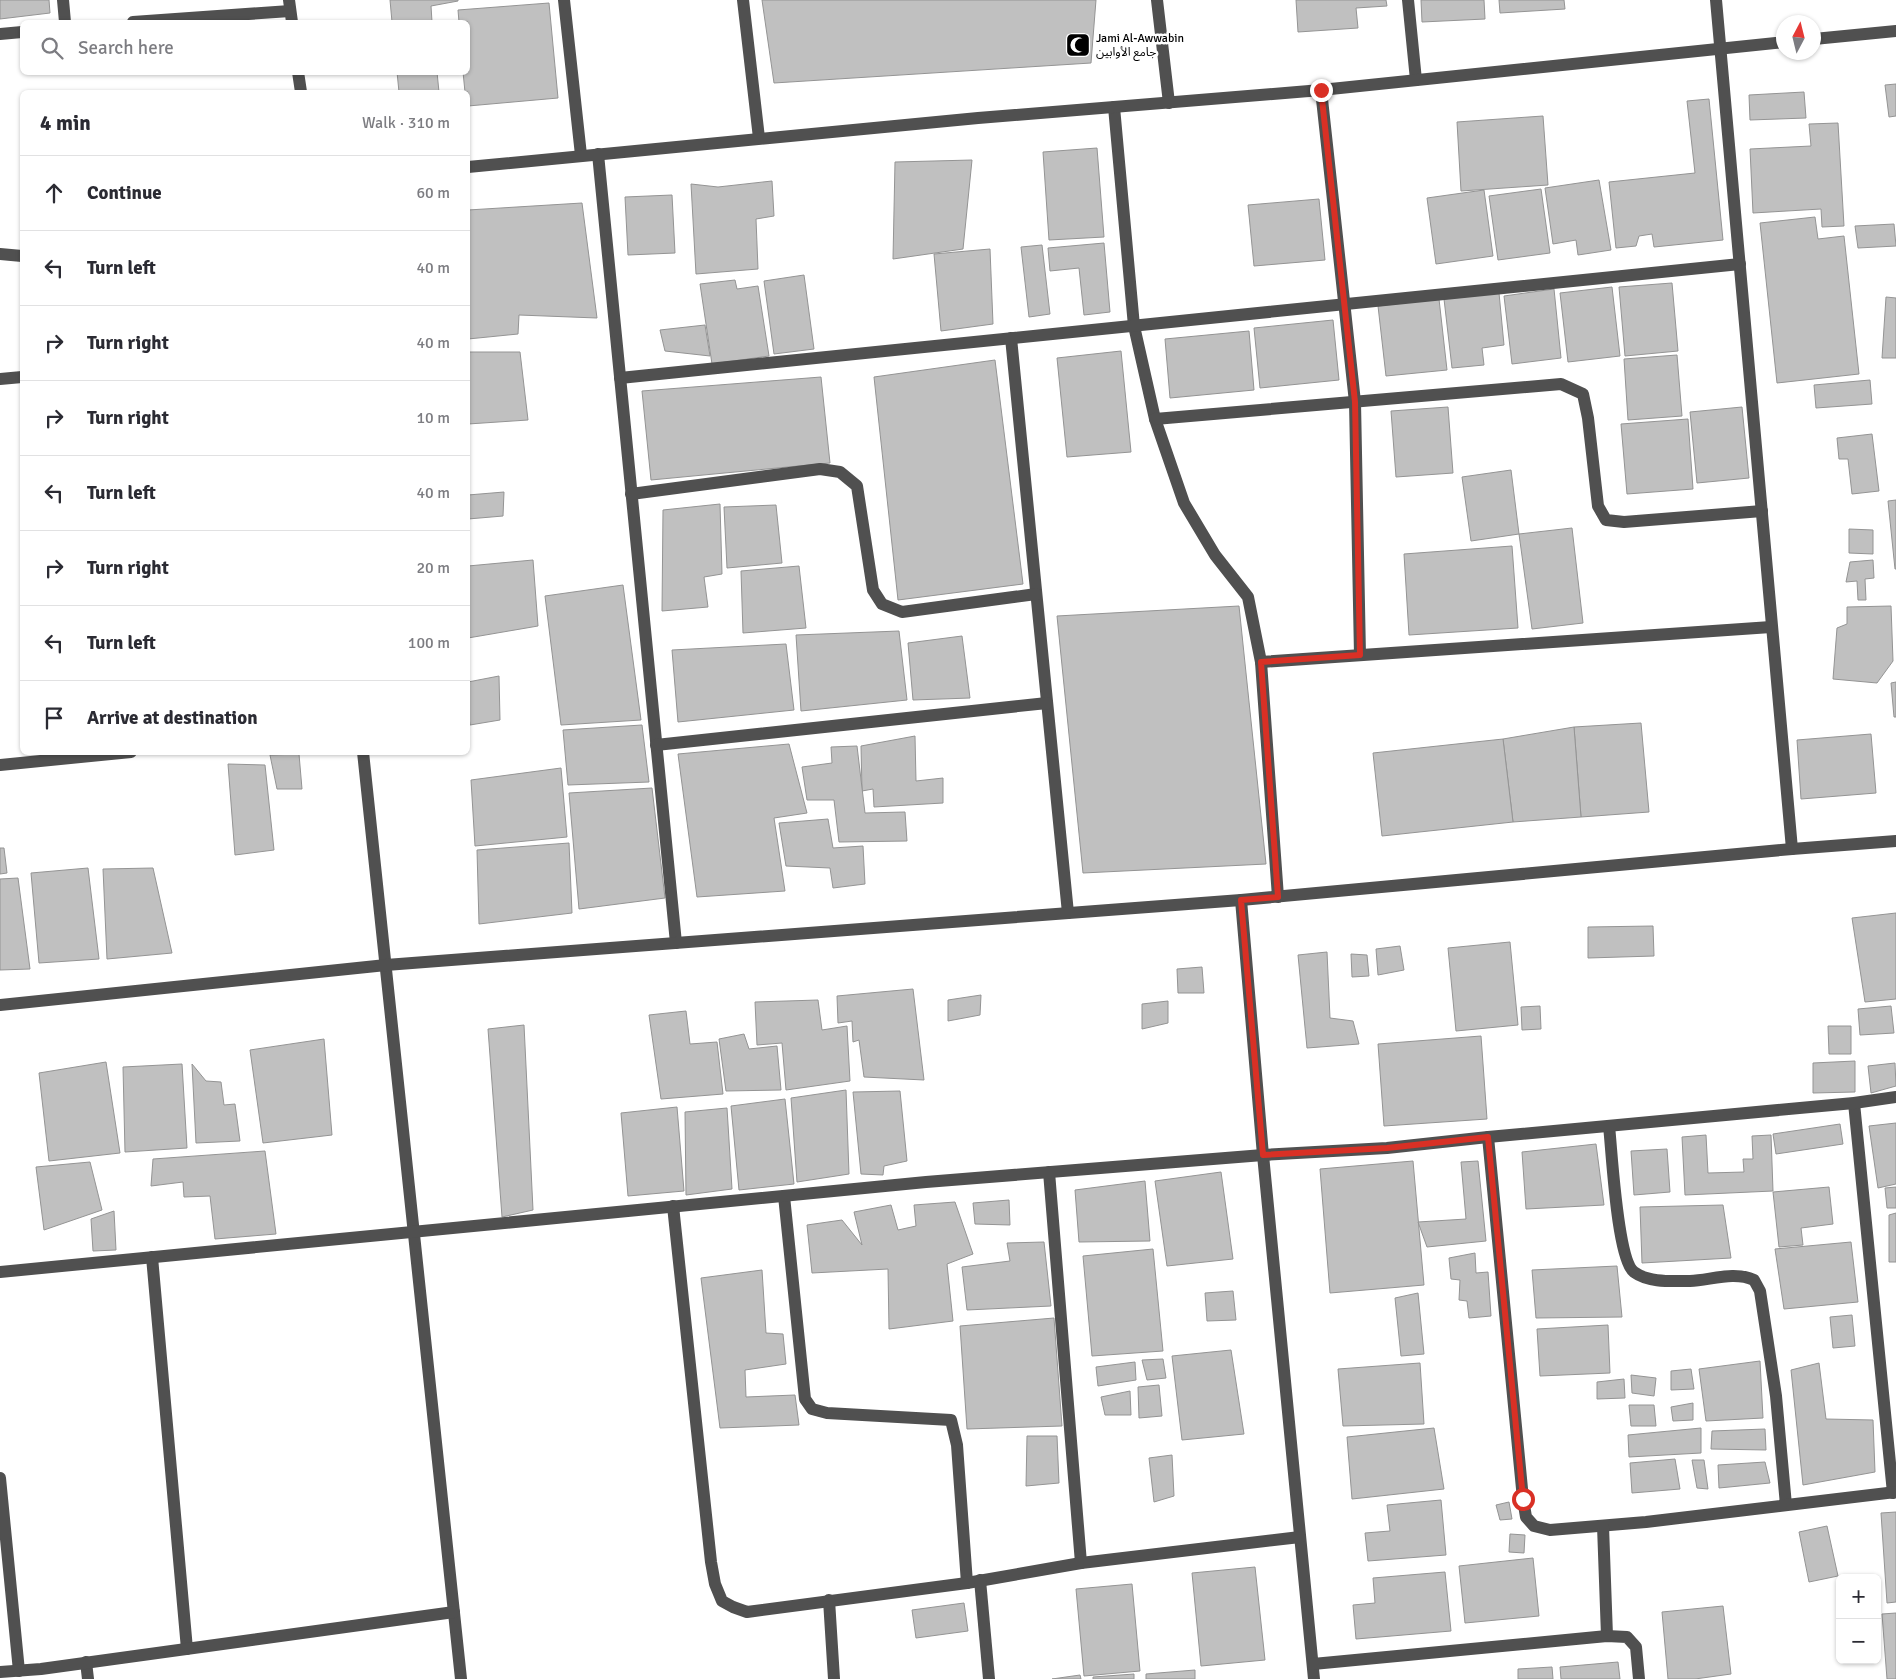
<!DOCTYPE html>
<meta charset="utf-8">
<style>
body{margin:0;font-family:Signika,"Noto Sans Arabic",sans-serif;background:#f2f2f3;color:#2b2b33}
.controls{position:absolute;right:15px;bottom:15px;display:grid;overflow:hidden;border-radius:8px;box-shadow:0 1px 4px #0004}
.controls button{width:45px;height:45px;display:grid;place-items:center;padding:0;border:0;border-bottom:1px solid #e1e1e2;background:#fff;color:#2b2b33;font:25px sans-serif}
.compass{position:absolute;left:1776px;top:15px;width:45px;height:45px;border-radius:50%;background:#fff;box-shadow:0 1px 4px #0004;rotate:7deg}
.stop{position:absolute;width:15px;height:15px;margin:-11px;border:4px solid #d93025;border-radius:50%;background:#fff}
.stop.end{background:#d93025;border-color:#fff;box-shadow:0 1px 5px #0008}
.list{margin:0;padding:0;list-style:none}
h2{display:flex;justify-content:space-between;align-items:center;height:65px;margin:0;padding:0 20px;font-size:21px}
h2 small{font-size:16px;font-weight:400;color:#7c7c81}
.list li{display:grid;grid-template-columns:32px 1fr auto;gap:15px;align-items:center;box-sizing:border-box;height:75px;padding:0 20px;border-top:1px solid #e1e1e2}
.list b{display:block;font-size:19px;white-space:nowrap}
.list em{font-size:16px;font-style:normal;color:#7c7c81}
.icon{flex:none;width:28px;height:28px;fill:none;stroke:currentColor;stroke-width:2;stroke-linecap:round;stroke-linejoin:round}
.map{position:relative;flex:none;width:1896px;height:1679px;overflow:hidden}
.search{position:absolute;background:#fff;box-shadow:0 1px 4px #0004;left:20px;top:20px;width:450px;height:55px;display:flex;align-items:center;gap:12px;box-sizing:border-box;padding:0 18px;border-radius:8px;color:#7c7c81;font-size:19px}
.panel{position:absolute;background:#fff;box-shadow:0 1px 4px #0004;left:20px;top:90px;width:450px;height:665px;border-radius:8px}
.map>svg:first-child{display:block}
.building{fill:#c0c0c0;stroke:#949494}
.lines{fill:none;stroke-linecap:round;stroke-linejoin:round}
.minor{stroke:#505050;stroke-width:12}
.route{stroke:#d93025;stroke-width:6}
.labels{text-anchor:middle;stroke-width:5;stroke-linejoin:round;paint-order:stroke}
.poi-label{font-size:12px;fill:#000;stroke:#fff;text-anchor:start}
</style>
<div class="map">
<svg width="1896" height="1679" viewBox="0 0 1896 1679">
<rect width="100%" height="100%" fill="#fff"/>
<!-- building -->
<g class="building">
<polygon points="0,0 49,0 50,13 0,19"/>
<polygon points="390,0 458,0 458,1 431,6 432,22 392,22"/>
<polygon points="762,0 1096,0 1091,63 774,83"/>
<polygon points="1296,0 1386,0 1387,6 1356,8 1358,28 1298,32"/>
<polygon points="1421,0 1484,0 1485,19 1422,22"/>
<polygon points="1499,0 1564,0 1565,9 1500,13"/>
<polygon points="549,3 558,98 468,106 468,92 465,92 463,72 468,72 468,22 459,22 458,10"/>
<polygon points="397,72 437,72 439,92 399,92"/>
<polygon points="1896,84 1896,116 1889,117 1885,85"/>
<polygon points="1804,92 1806,118 1750,120 1749,95"/>
<polygon points="1709,99 1723,240 1654,247 1652,234 1639,236 1636,246 1616,248 1609,182 1695,173 1687,101"/>
<polygon points="1543,116 1548,185 1461,191 1457,122"/>
<polygon points="1838,123 1844,226 1822,227 1821,209 1753,213 1750,149 1811,146 1809,124"/>
<polygon points="1097,148 1104,237 1049,240 1043,152"/>
<polygon points="972,160 963,249 893,259 895,162"/>
<polygon points="1599,180 1611,250 1578,255 1576,240 1553,244 1545,188"/>
<polygon points="772,181 774,216 756,219 758,269 696,274 691,184 718,187"/>
<polygon points="1541,189 1550,253 1498,260 1489,196"/>
<polygon points="1484,190 1493,256 1436,264 1427,198"/>
<polygon points="672,195 675,253 628,255 625,197"/>
<polygon points="1319,199 1325,260 1254,266 1248,205"/>
<polygon points="582,203 597,318 519,315 518,334 468,339 468,210"/>
<polygon points="1815,217 1818,239 1844,236 1859,374 1777,383 1760,223"/>
<polygon points="1894,224 1896,246 1858,248 1855,226"/>
<polygon points="1104,243 1110,312 1084,315 1079,268 1050,271 1048,248"/>
<polygon points="1042,245 1050,314 1029,317 1021,247"/>
<polygon points="990,249 993,324 941,331 934,254"/>
<polygon points="804,275 814,349 774,354 764,281"/>
<polygon points="735,280 737,289 758,286 769,356 712,364 700,284"/>
<polygon points="1672,283 1678,351 1625,356 1619,287"/>
<polygon points="1612,287 1620,356 1568,362 1560,293"/>
<polygon points="1554,289 1561,358 1512,364 1504,296"/>
<polygon points="1499,293 1504,345 1482,348 1484,365 1452,368 1444,299"/>
<polygon points="1886,297 1896,298 1896,358 1882,358"/>
<polygon points="1439,299 1447,370 1386,376 1378,306"/>
<polygon points="1333,320 1339,380 1260,388 1254,328"/>
<polygon points="705,325 710,356 665,351 660,330"/>
<polygon points="1249,331 1254,390 1170,398 1165,339"/>
<polygon points="1121,351 1131,452 1067,457 1057,358"/>
<polygon points="468,352 520,352 528,420 468,424"/>
<polygon points="1677,355 1682,416 1628,420 1624,359"/>
<polygon points="995,360 1023,584 898,600 874,377"/>
<polygon points="821,377 830,463 651,480 642,391"/>
<polygon points="1870,380 1872,404 1816,408 1814,385"/>
<polygon points="1448,407 1453,473 1396,477 1391,411"/>
<polygon points="1742,407 1749,478 1697,483 1690,412"/>
<polygon points="1688,419 1693,489 1627,494 1621,424"/>
<polygon points="1872,434 1879,491 1852,494 1848,459 1839,459 1837,438"/>
<polygon points="1511,470 1519,534 1471,541 1462,477"/>
<polygon points="504,492 503,516 468,519 468,495"/>
<polygon points="1896,500 1896,569 1895,569 1888,501"/>
<polygon points="720,504 722,574 704,577 708,607 662,611 663,510"/>
<polygon points="776,505 782,563 727,568 724,507"/>
<polygon points="1572,528 1583,623 1532,629 1519,534"/>
<polygon points="1849,529 1873,530 1873,554 1849,553"/>
<polygon points="1512,546 1518,628 1409,635 1404,554"/>
<polygon points="533,560 538,626 468,638 468,566"/>
<polygon points="1873,560 1874,578 1865,579 1866,600 1858,600 1857,581 1846,582 1850,562"/>
<polygon points="799,566 806,628 743,633 741,571"/>
<polygon points="623,585 641,720 561,725 545,596"/>
<polygon points="1239,606 1266,864 1083,873 1057,616"/>
<polygon points="1891,606 1893,661 1877,683 1833,679 1837,628 1847,624 1847,607"/>
<polygon points="899,631 907,700 801,711 796,635"/>
<polygon points="962,636 970,698 913,700 908,643"/>
<polygon points="786,644 794,710 678,722 672,650"/>
<polygon points="499,676 500,720 470,725 468,709 468,682"/>
<polygon points="1896,682 1896,717 1894,717 1891,683"/>
<polygon points="1641,723 1649,812 1581,817 1574,727"/>
<polygon points="642,725 649,782 568,785 563,730"/>
<polygon points="1574,727 1581,817 1513,822 1503,739"/>
<polygon points="1871,734 1876,793 1801,799 1797,740"/>
<polygon points="915,736 916,781 943,778 943,803 874,807 873,789 862,791 861,746"/>
<polygon points="1503,739 1513,822 1382,836 1373,753"/>
<polygon points="789,744 807,813 774,818 785,891 697,897 678,754"/>
<polygon points="857,746 865,813 905,812 907,841 839,842 834,800 807,800 802,767 832,763 831,747"/>
<polygon points="299,754 302,789 277,789 270,755"/>
<polygon points="228,764 265,765 274,850 235,855"/>
<polygon points="561,768 567,837 475,846 471,780"/>
<polygon points="652,788 665,898 579,909 569,793"/>
<polygon points="828,819 833,848 863,846 865,884 833,888 830,868 786,866 779,823"/>
<polygon points="569,843 572,913 479,924 477,850"/>
<polygon points="0,848 4,848 7,873 0,874"/>
<polygon points="88,868 99,959 39,963 31,873"/>
<polygon points="153,868 172,953 107,959 103,869"/>
<polygon points="18,878 30,969 0,970 0,879"/>
<polygon points="1896,913 1896,999 1865,1002 1852,918"/>
<polygon points="1653,926 1654,956 1588,958 1588,927"/>
<polygon points="1510,942 1518,1025 1456,1031 1448,948"/>
<polygon points="1400,946 1404,970 1378,975 1376,949"/>
<polygon points="1327,952 1330,1018 1353,1021 1359,1044 1307,1048 1298,955"/>
<polygon points="1351,954 1367,955 1369,976 1352,977"/>
<polygon points="1202,967 1204,993 1178,993 1177,969"/>
<polygon points="913,989 924,1080 864,1077 859,1040 853,1042 852,1021 838,1023 837,996"/>
<polygon points="981,995 980,1015 948,1021 948,1000"/>
<polygon points="818,1000 822,1030 847,1026 850,1081 786,1090 782,1043 757,1045 755,1002"/>
<polygon points="1168,1001 1168,1023 1142,1029 1142,1004"/>
<polygon points="1540,1006 1541,1029 1522,1030 1521,1007"/>
<polygon points="1891,1006 1894,1033 1860,1035 1858,1009"/>
<polygon points="686,1011 690,1044 717,1042 723,1094 661,1099 649,1015"/>
<polygon points="524,1025 533,1210 502,1217 488,1029"/>
<polygon points="1828,1026 1851,1026 1851,1054 1829,1054"/>
<polygon points="744,1034 749,1049 777,1046 781,1090 726,1091 719,1039"/>
<polygon points="1481,1036 1487,1119 1384,1126 1378,1044"/>
<polygon points="324,1039 332,1135 263,1143 250,1050"/>
<polygon points="1855,1061 1855,1092 1813,1093 1813,1063"/>
<polygon points="106,1062 120,1153 49,1161 39,1073"/>
<polygon points="1895,1063 1896,1086 1871,1093 1868,1066"/>
<polygon points="182,1064 187,1148 125,1152 123,1067"/>
<polygon points="192,1064 206,1081 221,1082 224,1105 235,1104 240,1141 196,1143"/>
<polygon points="846,1090 849,1174 797,1182 791,1098"/>
<polygon points="900,1091 907,1161 884,1166 883,1175 861,1174 853,1092"/>
<polygon points="785,1099 794,1184 739,1190 731,1106"/>
<polygon points="677,1107 684,1191 628,1196 621,1113"/>
<polygon points="727,1108 732,1189 686,1195 685,1112"/>
<polygon points="1896,1123 1896,1184 1878,1188 1869,1126"/>
<polygon points="1840,1124 1843,1144 1776,1154 1773,1134"/>
<polygon points="1706,1135 1708,1173 1744,1172 1743,1159 1753,1159 1752,1136 1771,1135 1773,1191 1685,1195 1682,1137"/>
<polygon points="1596,1144 1604,1205 1526,1209 1522,1152"/>
<polygon points="1667,1149 1670,1192 1634,1195 1631,1151"/>
<polygon points="265,1151 276,1234 215,1239 210,1196 184,1197 183,1182 151,1186 153,1159"/>
<polygon points="1413,1161 1424,1285 1330,1293 1320,1169"/>
<polygon points="1478,1161 1486,1241 1427,1247 1418,1222 1466,1219 1461,1162"/>
<polygon points="90,1162 102,1210 44,1230 36,1167"/>
<polygon points="1221,1172 1233,1259 1167,1266 1155,1181"/>
<polygon points="1145,1181 1150,1241 1079,1242 1075,1190"/>
<polygon points="1829,1187 1833,1224 1801,1228 1803,1245 1779,1247 1773,1192"/>
<polygon points="1896,1187 1896,1208 1887,1208 1885,1188"/>
<polygon points="1009,1200 1010,1225 975,1224 973,1203"/>
<polygon points="955,1202 973,1254 947,1264 953,1321 889,1329 888,1269 812,1273 807,1225 842,1220 862,1245 854,1212 891,1205 898,1230 916,1226 914,1205"/>
<polygon points="1723,1205 1731,1258 1642,1263 1640,1207"/>
<polygon points="114,1211 116,1250 93,1251 91,1219"/>
<polygon points="1896,1213 1896,1262 1889,1262 1889,1215"/>
<polygon points="1044,1242 1051,1306 967,1310 962,1267 1010,1261 1007,1243"/>
<polygon points="1851,1242 1858,1302 1784,1309 1775,1249"/>
<polygon points="1153,1249 1163,1351 1092,1356 1083,1256"/>
<polygon points="1475,1253 1476,1273 1488,1272 1491,1316 1469,1318 1467,1301 1459,1300 1460,1280 1451,1279 1449,1258"/>
<polygon points="1617,1266 1622,1317 1536,1318 1532,1270"/>
<polygon points="762,1270 766,1333 783,1334 786,1364 745,1370 746,1397 795,1395 799,1425 720,1428 701,1278"/>
<polygon points="1233,1291 1236,1320 1207,1321 1205,1293"/>
<polygon points="1418,1293 1424,1354 1401,1356 1395,1298"/>
<polygon points="1852,1315 1855,1346 1833,1348 1830,1317"/>
<polygon points="1054,1318 1062,1426 967,1429 960,1326"/>
<polygon points="1608,1325 1610,1373 1540,1376 1537,1329"/>
<polygon points="1231,1350 1244,1434 1182,1440 1172,1356"/>
<polygon points="1163,1359 1166,1378 1147,1380 1142,1360"/>
<polygon points="1760,1361 1763,1418 1706,1421 1699,1369"/>
<polygon points="1135,1362 1136,1380 1098,1386 1096,1367"/>
<polygon points="1420,1363 1424,1424 1343,1426 1338,1369"/>
<polygon points="1819,1363 1826,1419 1873,1420 1875,1472 1803,1485 1791,1370"/>
<polygon points="1691,1369 1694,1389 1671,1390 1671,1371"/>
<polygon points="1631,1375 1656,1378 1654,1396 1632,1393"/>
<polygon points="1624,1379 1625,1398 1597,1399 1597,1382"/>
<polygon points="1159,1385 1162,1416 1139,1418 1138,1387"/>
<polygon points="1130,1391 1131,1415 1105,1415 1101,1397"/>
<polygon points="1693,1403 1693,1420 1673,1421 1671,1407"/>
<polygon points="1629,1405 1654,1405 1656,1426 1631,1426"/>
<polygon points="1434,1428 1444,1489 1352,1499 1347,1437"/>
<polygon points="1701,1428 1701,1453 1629,1457 1628,1435"/>
<polygon points="1765,1429 1766,1450 1711,1449 1712,1431"/>
<polygon points="1027,1436 1057,1436 1059,1483 1026,1486"/>
<polygon points="1172,1455 1174,1496 1154,1502 1149,1458"/>
<polygon points="1675,1459 1680,1489 1632,1493 1630,1463"/>
<polygon points="1692,1460 1704,1460 1708,1489 1697,1488"/>
<polygon points="1765,1462 1770,1483 1719,1488 1718,1465"/>
<polygon points="1441,1500 1446,1555 1368,1561 1365,1533 1390,1531 1387,1505"/>
<polygon points="1509,1502 1512,1519 1500,1520 1496,1505"/>
<polygon points="1896,1512 1896,1602 1887,1603 1881,1513"/>
<polygon points="1827,1526 1838,1576 1809,1582 1799,1532"/>
<polygon points="1510,1534 1525,1535 1524,1553 1509,1552"/>
<polygon points="1533,1558 1539,1616 1465,1623 1459,1566"/>
<polygon points="1255,1567 1265,1660 1201,1666 1192,1573"/>
<polygon points="1445,1572 1451,1631 1356,1639 1353,1605 1375,1603 1373,1578"/>
<polygon points="1132,1584 1140,1671 1084,1676 1076,1589"/>
<polygon points="964,1603 968,1631 916,1638 912,1610"/>
<polygon points="1723,1606 1731,1674 1695,1679 1668,1679 1662,1612"/>
<polygon points="1896,1613 1896,1679 1887,1679 1882,1614"/>
<polygon points="1618,1662 1620,1679 1561,1679 1560,1667"/>
<polygon points="1552,1667 1553,1679 1518,1679 1518,1669"/>
<polygon points="1195,1670 1195,1679 1146,1679 1146,1674"/>
<polygon points="1134,1674 1134,1679 1093,1679 1093,1677"/>
<polygon points="1080,1675 1081,1679 1052,1679"/>
</g>
<g class="lines">
<!-- minor -->
<g class="minor">
<polyline points="63,0 65,22"/>
<polyline points="289,0 292,22"/>
<polyline points="564,0 581,155"/>
<polyline points="743,0 759,138"/>
<polyline points="1157,0 1169,103"/>
<polyline points="1408,0 1416,80"/>
<polyline points="1716,0 1792,849"/>
<polyline points="133,22 290,11"/>
<polyline points="0,34 22,32"/>
<polyline points="1814,39 1896,31"/>
<polyline points="298,72 301,92"/>
<polyline points="1321,90 1355,402 1360,655"/>
<polyline points="1114,107 1134,326 1155,419 1184,503 1215,555 1248,597 1261,662 1278,897"/>
<polyline points="598,154 676,943"/>
<polyline points="468,167 978,118 1321,90 1784,42"/>
<polyline points="0,254 22,256"/>
<polyline points="1011,338 1068,913"/>
<polyline points="620,378 1740,264"/>
<polyline points="0,379 22,377"/>
<polyline points="1155,419 1561,384 1583,394 1588,418 1598,506 1606,520 1624,522 1762,511"/>
<polyline points="631,494 820,469 840,472 857,486 873,590 882,604 902,612 1036,594"/>
<polyline points="1261,662 1771,627"/>
<polyline points="656,745 1047,703"/>
<polyline points="363,752 461,1679"/>
<polyline points="0,765 131,752"/>
<polyline points="1241,900 1263,1155 1314,1679"/>
<polyline points="0,1005 386,965 1241,900 1792,849 1896,841"/>
<polyline points="1854,1103 1893,1493"/>
<path d="M1609 1126C1612 1152 1617 1259 1634 1272 1649 1283 1672 1281 1690 1281 1711 1280 1734 1271 1754 1280L1760 1291 1776 1396 1786 1505"/>
<polyline points="1488,1137 1523,1499 1526,1517 1534,1526 1550,1530 1646,1522 1896,1492"/>
<polyline points="1049,1172 1081,1563"/>
<polyline points="784,1196 805,1399 812,1409 827,1413 951,1420 957,1445 967,1583"/>
<polyline points="673,1206 711,1562 715,1584 722,1601 733,1607 747,1612 967,1583 1081,1563 1300,1537"/>
<polyline points="152,1257 187,1649"/>
<polyline points="0,1272 926,1182 1263,1155 1387,1148 1488,1137 1854,1103 1896,1097"/>
<polyline points="0,1478 19,1671"/>
<polyline points="1603,1526 1607,1636"/>
<polyline points="980,1580 989,1679"/>
<polyline points="829,1600 834,1679"/>
<polyline points="86,1662 88,1679"/>
<polyline points="1313,1664 1607,1636 1627,1637 1636,1647 1639,1679"/>
<polyline points="0,1672 41,1669 454,1612"/>
</g>
</g>
<g class="lines">
<!-- route -->
<polyline class="route" points="1321,90 1355,402 1360,655 1261,662 1278,897 1241,900 1263,1155 1387,1148 1488,1137 1523,1499"/>
</g>
<!-- icons -->
<defs>
<symbol id="mosque-square" viewBox="-11 -11 22 22"><rect x="-9" y="-9" width="18" height="18" rx="4" fill="#000" stroke="#fff"/><path d="M3.5-4.9A6 6 0 1 0 3.5 4.9A5 5 0 1 1 3.5-4.9Z" fill="#fff"/></symbol>
</defs>
<g fill-rule="evenodd">
<use href="#mosque-square" x="1064" y="31" width="28" height="28"/>
</g>
<g class="labels">
<!-- poi labels -->
<g class="poi-label">
<text x="1096" y="42">Jami Al-Awwabin<tspan x="1096" dy="14">جامع الأوابين</tspan></text>
</g>
</g>
</svg>
<div class="controls">
<button>+</button>
<button>−</button>
</div>
<svg class="compass" viewBox="-18 -18 36 36"><path d="M0-13l5 13h-10z" fill="#e53935"/><path d="M0 13l5-13h-10z" fill="#7c7c81"/></svg>
<div class="stop" style="left:1523px;top:1499px"></div>
<div class="stop end" style="left:1321px;top:90px"></div>
<div class="search"><svg class="icon" aria-label="search" viewBox="0 0 24 24"><circle cx="10" cy="10" r="6"/><path d="M15 15l6 6"/></svg>Search here</div>
<section class="panel">
<h2>4 min<small>Walk · 310 m</small></h2>
<ul class="list">
<li><svg class="icon" aria-label="ahead" viewBox="0 0 24 24"><path d="M12 20V5M6 11l6-6 6 6"/></svg><div><b>Continue</b></div><em>60 m</em></li>
<li><svg class="icon" aria-label="left" viewBox="0 0 24 24"><path d="M17 20v-9H6M10 6l-5 5 5 5"/></svg><div><b>Turn left</b></div><em>40 m</em></li>
<li><svg class="icon" aria-label="right" viewBox="0 0 24 24"><path d="M7 20v-9h11M14 6l5 5-5 5"/></svg><div><b>Turn right</b></div><em>40 m</em></li>
<li><svg class="icon" aria-label="right" viewBox="0 0 24 24"><path d="M7 20v-9h11M14 6l5 5-5 5"/></svg><div><b>Turn right</b></div><em>10 m</em></li>
<li><svg class="icon" aria-label="left" viewBox="0 0 24 24"><path d="M17 20v-9H6M10 6l-5 5 5 5"/></svg><div><b>Turn left</b></div><em>40 m</em></li>
<li><svg class="icon" aria-label="right" viewBox="0 0 24 24"><path d="M7 20v-9h11M14 6l5 5-5 5"/></svg><div><b>Turn right</b></div><em>20 m</em></li>
<li><svg class="icon" aria-label="left" viewBox="0 0 24 24"><path d="M17 20v-9H6M10 6l-5 5 5 5"/></svg><div><b>Turn left</b></div><em>100 m</em></li>
<li><svg class="icon" aria-label="arrive" viewBox="0 0 24 24"><path d="M6 21V4h12l-3 4 3 4H6"/></svg><div><b>Arrive at destination</b></div></li>
</ul>
</section>
</div>
